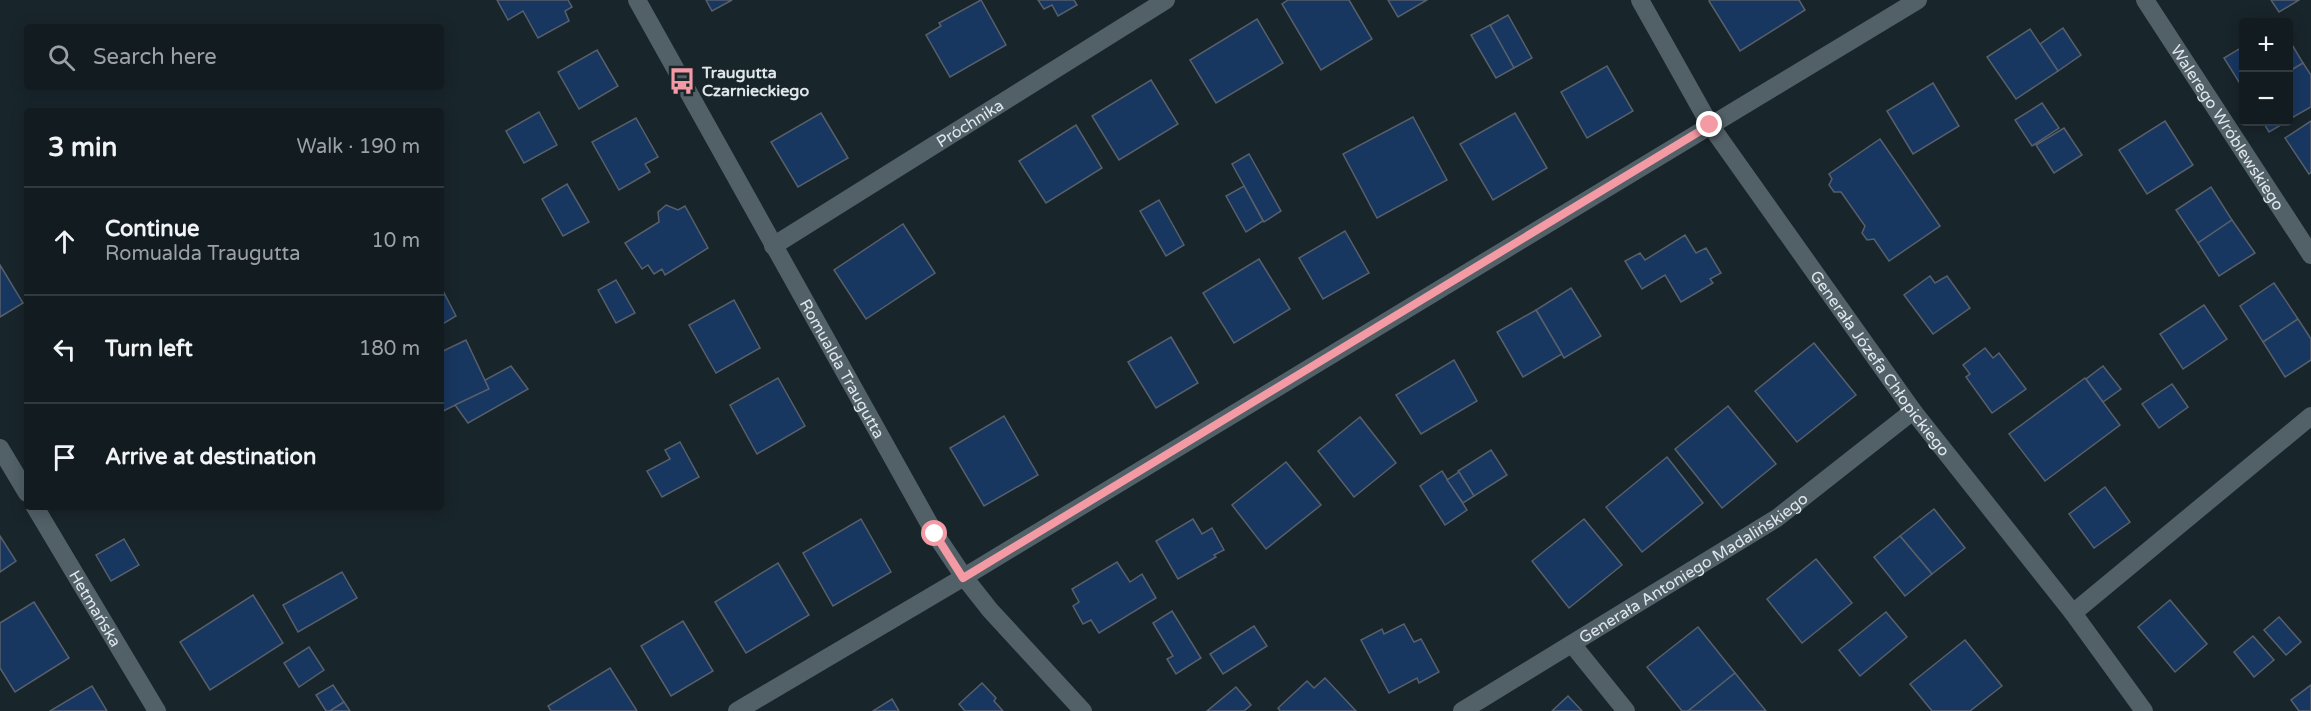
<!DOCTYPE html>
<meta charset="utf-8">
<style>
body{margin:0;font-family:"Varela Round",sans-serif;background:#1f292d;color:#f1f3f6}
.controls{position:absolute;right:18px;top:18px;display:grid;overflow:hidden;border-radius:6px;box-shadow:0 3px 15px #0003}
.controls button{width:54px;height:54px;display:grid;place-items:center;padding:0;border:0;border-bottom:2px solid #313a3e;background:#121c20;color:#f1f3f6;font:30px sans-serif}
.stop{position:absolute;width:18px;height:18px;margin:-14px;border:4px solid #f49aa4;border-radius:50%;background:#fff}
.stop.end{background:#f49aa4;border-color:#fff;box-shadow:0 2px 6px #0008}
.list{margin:0;padding:0;list-style:none}
h2{display:flex;justify-content:space-between;align-items:center;height:78px;margin:0;padding:0 24px;font-size:26px}
h2 small{font-size:20px;font-weight:400;color:#9ca1a5}
.list li{display:grid;grid-template-columns:39px 1fr auto;gap:18px;align-items:center;box-sizing:border-box;height:108px;padding:0 24px;border-top:2px solid #313a3e}
.list b{display:block;font-size:22px;white-space:nowrap}
.list p{margin:0;font-size:20px;white-space:nowrap;color:#9ca1a5}
.list em{font-size:20px;font-style:normal;color:#9ca1a5}
.icon{flex:none;width:33px;height:33px;fill:none;stroke:currentColor;stroke-width:2;stroke-linecap:round;stroke-linejoin:round}
.map{position:relative;flex:none;width:2311px;height:711px;overflow:hidden}
.search{position:absolute;background:#121c20;box-shadow:0 3px 15px #0003;left:24px;top:24px;width:420px;height:66px;display:flex;align-items:center;gap:15px;box-sizing:border-box;padding:0 21px;border-radius:6px;color:#9ca1a5;font-size:22px}
.panel{position:absolute;background:#121c20;box-shadow:0 3px 15px #0003;left:24px;top:108px;width:420px;height:402px;border-radius:6px}
.map>svg:first-child{display:block}
.building{fill:#183760;stroke:#575f6a;stroke-width:1.5}
.lines{fill:none;stroke-linecap:round;stroke-linejoin:round}
.minor{stroke:#526067;stroke-width:18}
.route{stroke:#f49aa4;stroke-width:8}
.labels{text-anchor:middle;stroke-width:4.5;stroke-linejoin:round;paint-order:stroke}
.poi-label{font-size:16px;font-weight:bold;fill:#dfe7eb;stroke:#18252b;text-anchor:start}
.street-label{font-size:16px;fill:#dfe7eb;stroke:#18252b}
</style>
<div class="map">
<svg width="2311" height="711" viewBox="0 0 2311 711">
<rect width="100%" height="100%" fill="#18252b"/>
<!-- building -->
<g class="building">
<polygon points="497,0 568,0 572,7 565,11 569,21 538,38 523,11 508,20"/>
<polygon points="706,0 732,0 712,11"/>
<polygon points="981,0 1006,45 950,77 926,35 941,26 939,23"/>
<polygon points="1038,0 1074,0 1077,5 1058,16 1052,5 1044,9"/>
<polygon points="1288,0 1349,0 1372,39 1321,70 1282,4"/>
<polygon points="1388,0 1427,0 1398,17"/>
<polygon points="1710,0 1799,0 1805,10 1740,51 1709,1"/>
<polygon points="2271,0 2299,0 2279,12"/>
<polygon points="1508,15 1532,58 1514,68 1490,25"/>
<polygon points="1257,19 1283,63 1216,103 1190,60"/>
<polygon points="1490,25 1514,68 1496,78 1471,35"/>
<polygon points="2063,28 2081,55 2058,71 2040,44"/>
<polygon points="2030,29 2058,71 2016,99 1987,57"/>
<polygon points="2288,38 2303,63 2288,72"/>
<polygon points="2244,46 2244,90 2224,58"/>
<polygon points="597,50 618,86 579,109 558,72"/>
<polygon points="2303,63 2311,75 2311,107 2288,120 2288,72"/>
<polygon points="1607,66 1633,111 1587,138 1561,92"/>
<polygon points="1151,80 1178,124 1119,160 1092,116"/>
<polygon points="1933,83 1959,126 1913,154 1887,111"/>
<polygon points="2042,103 2059,128 2032,146 2015,120"/>
<polygon points="539,112 557,145 524,163 506,131"/>
<polygon points="821,113 848,158 798,187 771,142"/>
<polygon points="1515,113 1547,168 1493,200 1460,144"/>
<polygon points="1413,117 1447,180 1377,218 1343,154"/>
<polygon points="636,118 658,157 645,164 650,172 619,190 592,142"/>
<polygon points="2165,121 2193,165 2147,194 2119,150"/>
<polygon points="2311,121 2311,173 2309,174 2285,138"/>
<polygon points="2263,122 2286,122 2269,132"/>
<polygon points="1076,125 1102,168 1046,203 1019,161"/>
<polygon points="2064,128 2082,155 2054,173 2036,145"/>
<polygon points="1880,139 1940,226 1889,261 1874,239 1867,240 1862,233 1865,226 1841,192 1834,192 1829,185 1832,179 1829,174"/>
<polygon points="1249,154 1281,211 1264,222 1232,164"/>
<polygon points="567,184 589,222 563,236 542,199"/>
<polygon points="1244,186 1263,221 1246,232 1226,196"/>
<polygon points="2211,187 2232,220 2198,243 2176,210"/>
<polygon points="1159,200 1184,245 1166,256 1140,211"/>
<polygon points="666,205 678,210 685,206 708,248 665,275 662,269 654,274 648,265 642,269 625,243 659,222 658,212"/>
<polygon points="2232,220 2255,253 2219,276 2198,243"/>
<polygon points="903,224 935,273 866,319 834,270"/>
<polygon points="1345,231 1369,273 1323,299 1299,258"/>
<polygon points="1685,235 1696,253 1706,248 1721,273 1710,279 1713,283 1681,302 1665,275 1642,289 1625,261 1640,253 1645,260"/>
<polygon points="1259,259 1290,309 1234,343 1203,293"/>
<polygon points="0,265 23,303 0,317"/>
<polygon points="1930,276 1935,283 1947,276 1970,308 1933,334 1904,295"/>
<polygon points="616,280 635,313 616,323 598,290"/>
<polygon points="2274,283 2298,319 2263,342 2240,306"/>
<polygon points="441,287 456,316 441,325"/>
<polygon points="1571,288 1601,336 1564,358 1536,310"/>
<polygon points="734,300 760,348 716,373 689,325"/>
<polygon points="2204,305 2227,339 2183,369 2160,334"/>
<polygon points="1536,310 1562,354 1523,377 1497,332"/>
<polygon points="2298,319 2311,339 2311,360 2285,377 2263,342"/>
<polygon points="1171,337 1198,383 1156,408 1128,362"/>
<polygon points="466,340 489,389 441,412 441,352"/>
<polygon points="1814,343 1856,395 1797,442 1755,391"/>
<polygon points="1985,348 1993,358 1999,353 2026,389 1992,413 1966,377 1970,374 1963,365"/>
<polygon points="1454,360 1477,401 1421,434 1396,395"/>
<polygon points="511,366 528,389 468,423 455,405 489,389 485,380"/>
<polygon points="2103,366 2121,389 2103,402 2086,379"/>
<polygon points="778,378 805,426 757,454 730,405"/>
<polygon points="2085,378 2120,425 2045,481 2009,434"/>
<polygon points="2172,384 2188,407 2159,428 2142,404"/>
<polygon points="1728,406 1776,464 1722,508 1675,449"/>
<polygon points="1004,416 1038,475 984,506 950,448"/>
<polygon points="1360,417 1396,463 1354,497 1318,451"/>
<polygon points="680,442 699,477 662,497 647,471 670,459 665,450"/>
<polygon points="1491,450 1507,475 1474,496 1458,471"/>
<polygon points="1667,457 1703,503 1642,552 1606,507"/>
<polygon points="1286,462 1321,505 1266,549 1232,505"/>
<polygon points="1442,471 1467,510 1445,525 1420,486"/>
<polygon points="1459,472 1474,496 1463,503 1447,480"/>
<polygon points="2105,487 2130,522 2094,548 2069,514"/>
<polygon points="1934,509 1965,548 1932,574 1900,536"/>
<polygon points="861,519 891,572 833,606 803,553"/>
<polygon points="1193,519 1202,534 1212,528 1224,550 1214,555 1216,557 1178,579 1156,541"/>
<polygon points="1584,519 1622,565 1569,608 1532,561"/>
<polygon points="0,536 16,561 0,572"/>
<polygon points="1900,536 1932,574 1905,596 1874,557"/>
<polygon points="124,539 139,565 111,581 96,555"/>
<polygon points="1816,559 1852,603 1802,643 1767,599"/>
<polygon points="1117,562 1130,582 1142,574 1156,598 1099,633 1091,620 1083,624 1073,606 1079,602 1072,589"/>
<polygon points="778,563 809,615 746,653 715,602"/>
<polygon points="342,572 357,598 298,632 283,605"/>
<polygon points="253,595 283,643 210,690 180,642"/>
<polygon points="2170,600 2207,644 2175,672 2138,627"/>
<polygon points="34,602 69,658 15,692 0,668 0,623"/>
<polygon points="1172,611 1201,658 1176,674 1167,659 1173,656 1153,623"/>
<polygon points="1886,612 1907,637 1860,676 1839,650"/>
<polygon points="2279,617 2301,642 2286,655 2264,630"/>
<polygon points="683,621 713,671 671,696 641,646"/>
<polygon points="1404,624 1414,642 1421,639 1439,672 1419,683 1417,678 1389,693 1361,640 1382,629 1384,634"/>
<polygon points="1254,626 1267,646 1223,674 1210,654"/>
<polygon points="1698,627 1735,673 1689,711 1682,711 1647,667"/>
<polygon points="2253,636 2274,660 2254,677 2234,652"/>
<polygon points="1965,640 2002,686 1970,711 1932,711 1910,684"/>
<polygon points="309,647 324,670 299,687 284,663"/>
<polygon points="610,668 637,711 551,711 548,706"/>
<polygon points="1735,673 1766,711 1688,711"/>
<polygon points="1325,678 1356,711 1280,711 1278,708 1307,681 1314,688"/>
<polygon points="982,683 996,698 994,701 1003,711 965,711 959,704"/>
<polygon points="333,685 344,702 330,711 326,711 316,695"/>
<polygon points="2311,685 2311,711 2299,711 2291,700"/>
<polygon points="92,686 107,711 50,711"/>
<polygon points="1236,687 1251,705 1244,711 1207,711"/>
<polygon points="1568,696 1582,711 1552,711"/>
<polygon points="892,699 899,711 873,711"/>
<polygon points="344,702 350,711 330,711"/>
</g>
<g class="lines">
<!-- minor -->
<g class="minor">
<path id="s1" d="M637 0 935 534 964 577 990 610 1083 711"/>
<path id="s2" d="M1640 0 1710 125 1913 411 2073 613 2144 711"/>
<path id="s3" d="M2145 0 2311 255"/>
<path id="s4" d="M773 246 1166 0"/>
<polyline points="0,448 27,493"/>
<path id="s5" d="M35 507 157 711"/>
<polyline points="2073,613 2311,416"/>
<polyline points="1572,644 1626,711"/>
<polyline points="737,711 964,577 1918,0"/>
<path id="s6" d="M1462 711 1777 518 1913 411"/>
</g>
</g>
<g class="lines">
<!-- route -->
<polyline class="route" points="935,534 963,578 1710,125"/>
</g>
<!-- icons -->
<defs>
<symbol id="bus-bare" viewBox="-9 -9 18 18"><path d="M-5-6H5V4H4V6H2V4H-2V6H-4V4H-5ZM-3.5-4V0h7V-4ZM-3.5 1.2v1.5H-2V1.2ZM2 1.2v1.5H3.5V1.2Z" fill="#f49aa4" stroke="#18252b" stroke-width="2.5" paint-order="stroke"/></symbol>
</defs>
<g fill-rule="evenodd">
<use href="#bus-bare" x="663" y="62" width="38" height="38"/>
</g>
<g class="labels">
<!-- poi labels -->
<g class="poi-label">
<text x="702" y="78">Traugutta<tspan x="702" dy="18">Czarnieckiego</tspan></text>
</g>
<!-- street labels -->
<g class="street-label">
<text dy="6" stroke="none"><textPath href="#s4" startOffset="232">Próchnika</textPath></text>
<text dy="6" stroke="none"><textPath href="#s3" startOffset="152">Walerego Wróblewskiego</textPath></text>
<text dy="6" stroke="none"><textPath href="#s2" startOffset="436">Generała Józefa Chłopickiego</textPath></text>
<text dy="6" stroke="none"><textPath href="#s1" startOffset="422">Romualda Traugutta</textPath></text>
<text dy="6" stroke="none"><textPath href="#s6" startOffset="272">Generała Antoniego Madalińskiego</textPath></text>
<text dy="6" stroke="none"><textPath href="#s5" startOffset="118">Hetmańska</textPath></text>
</g>
</g>
</svg>
<div class="controls">
<button>+</button>
<button>−</button>
</div>
<div class="stop" style="left:935px;top:534px"></div>
<div class="stop end" style="left:1710px;top:125px"></div>
<div class="search"><svg class="icon" aria-label="search" viewBox="0 0 24 24"><circle cx="10" cy="10" r="6"/><path d="M15 15l6 6"/></svg>Search here</div>
<section class="panel">
<h2>3 min<small>Walk · 190 m</small></h2>
<ul class="list">
<li><svg class="icon" aria-label="ahead" viewBox="0 0 24 24"><path d="M12 20V5M6 11l6-6 6 6"/></svg><div><b>Continue</b><p>Romualda Traugutta</p></div><em>10 m</em></li>
<li><svg class="icon" aria-label="left" viewBox="0 0 24 24"><path d="M17 20v-9H6M10 6l-5 5 5 5"/></svg><div><b>Turn left</b></div><em>180 m</em></li>
<li><svg class="icon" aria-label="arrive" viewBox="0 0 24 24"><path d="M6 21V4h12l-3 4 3 4H6"/></svg><div><b>Arrive at destination</b></div></li>
</ul>
</section>
</div>
